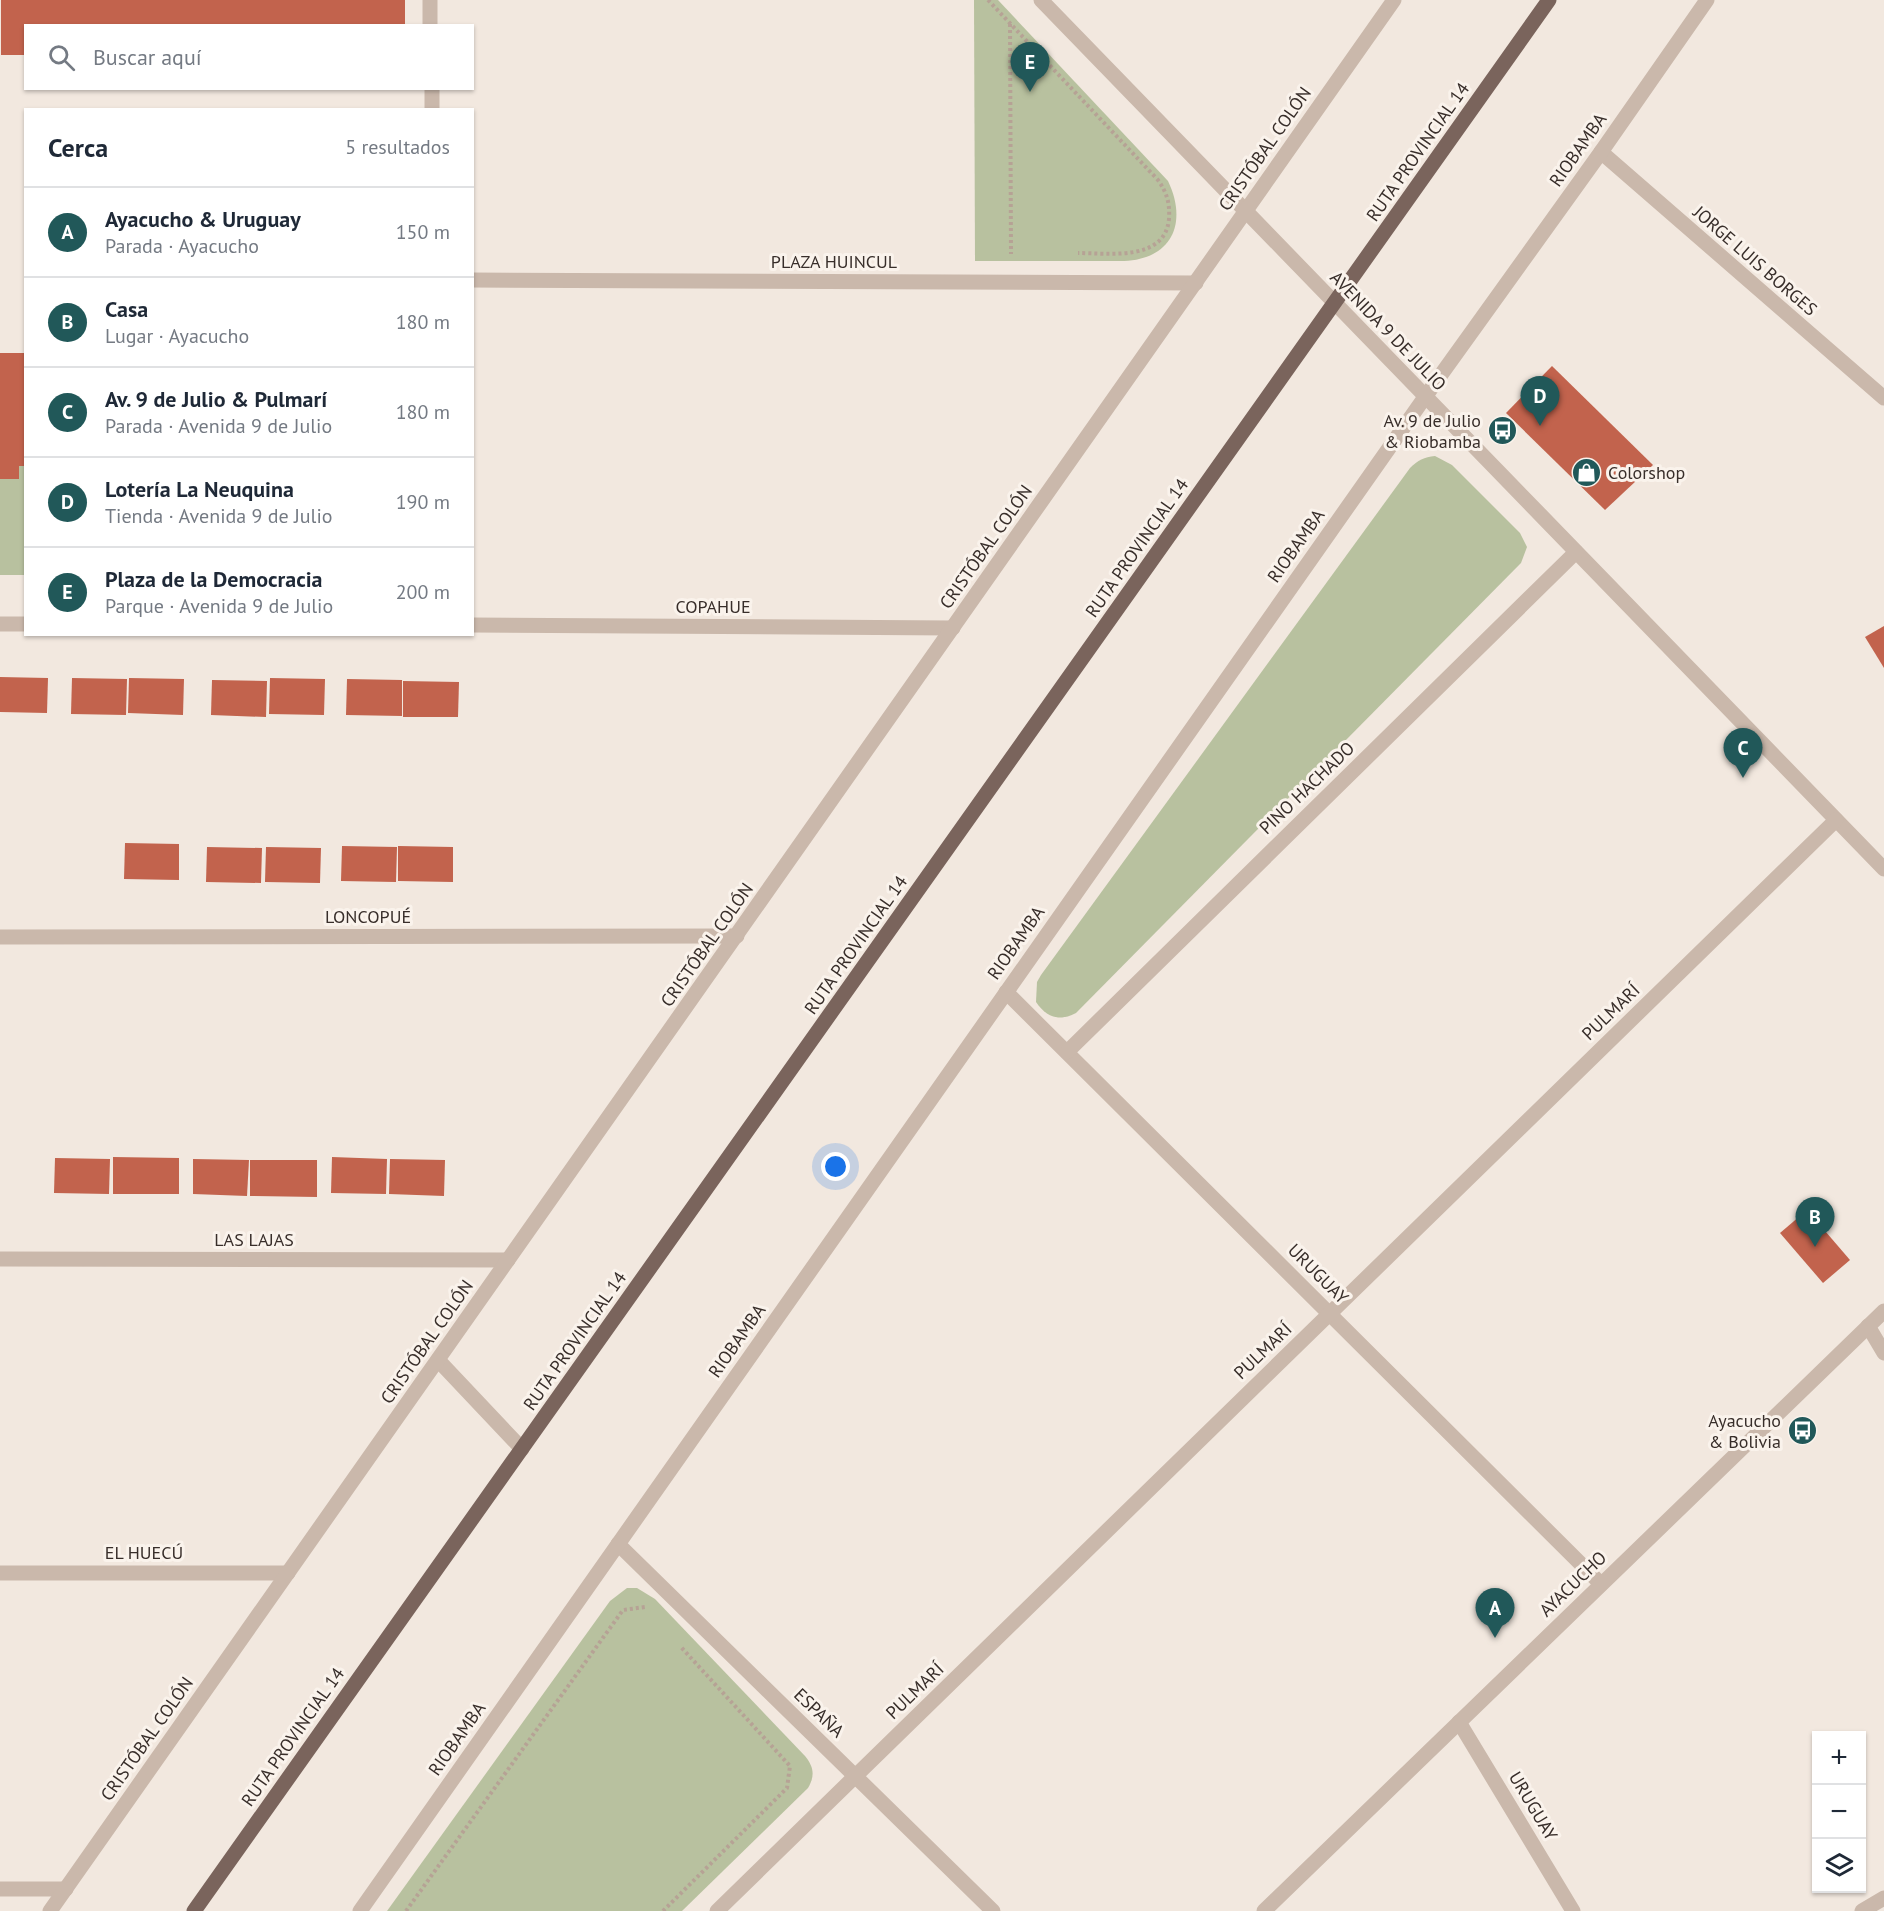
<!DOCTYPE html>
<html lang="es">
<meta charset="utf-8">
<style>
body{margin:0;font-family:"PT Sans",sans-serif;background:#f6f6f7;color:#1f2937}
.controls{position:absolute;right:18px;bottom:18px;display:grid;overflow:hidden;border-radius:0px;box-shadow:0 2px 4px #0004}
.controls button{width:54px;height:54px;display:grid;place-items:center;padding:0;border:0;border-bottom:2px solid #e0e1e3;background:#fff;color:#1f2937;font:30px sans-serif}
.you{position:absolute;left:836px;top:1167px;width:21px;height:21px;margin:-15px;border:4px solid #fff;border-radius:50%;background:#1a73e8;box-shadow:0 0 0 9px #1a73e833}
.badge{display:grid;place-items:center;width:39px;height:39px;border-radius:50%;background:#215859;color:#fff;font-size:20px;font-weight:700}
.pin{position:absolute;translate:-50% -50px;filter:drop-shadow(0 2px 3px #0008)}
.pin::after{content:'';position:absolute;top:32px;width:21px;height:18px;background:inherit;clip-path:polygon(0 0,100% 0,50% 100%)}
.list{margin:0;padding:0;list-style:none}
h2{display:flex;justify-content:space-between;align-items:center;height:78px;margin:0;padding:0 24px;font-size:26px}
h2 small{font-size:20px;font-weight:400;color:#747a83}
.list li{display:grid;grid-template-columns:39px 1fr auto;gap:18px;align-items:center;box-sizing:border-box;height:90px;padding:0 24px;border-top:2px solid #e0e1e3}
.list b{display:block;font-size:22px;white-space:nowrap}
.list p{margin:0;font-size:20px;white-space:nowrap;color:#747a83}
.list em{font-size:20px;font-style:normal;color:#747a83}
.icon{flex:none;width:33px;height:33px;fill:none;stroke:currentColor;stroke-width:2;stroke-linecap:round;stroke-linejoin:round}
.map{position:relative;flex:none;width:1884px;height:1911px;overflow:hidden}
.search{position:absolute;background:#fff;box-shadow:0 2px 4px #0004;left:24px;top:24px;width:450px;height:66px;display:flex;align-items:center;gap:15px;box-sizing:border-box;padding:0 21px;border-radius:0px;color:#747a83;font-size:22px}
.panel{position:absolute;background:#fff;box-shadow:0 2px 4px #0004;left:24px;top:108px;width:450px;height:528px;border-radius:0px}
.map>svg:first-child{display:block}
.green{fill:#b8c19f}
.building{fill:#c2634d}
.lines{fill:none;stroke-linecap:round;stroke-linejoin:round}
.path{stroke:#b6a295;stroke-width:4;stroke-dasharray:3 3;stroke-linecap:butt}
.minor{stroke:#cab8ab;stroke-width:15}
.major{stroke:#7a645c;stroke-width:15}
.labels{text-anchor:middle;stroke-width:6;stroke-linejoin:round;paint-order:stroke}
.street-label{font-size:18px;fill:#382e2a;stroke:#faf3ec}
.poi-label{font-size:18px;fill:#382e2a;stroke:#faf3ec;text-anchor:end}
</style>
<div class="map">
<svg width="1884" height="1911" viewBox="0 0 1884 1911">
<rect width="100%" height="100%" fill="#f2e8df"/>
<!-- green -->
<g class="green">
<path d="M974 0H998L1168 181C1188 223 1172 259 1124 261H975Z"/>
<path d="M1435 456 1452 465 1520 533 1527 547 1521 563 1076 1013C1059 1022 1046 1017 1036 1002L1037 982 1041 975 1410 468C1418 460 1424 457 1435 456Z"/>
<polygon points="19,466 25,466 25,575 0,575 0,479 19,479"/>
<path d="M627 1588H637L655 1599 805 1756C814 1767 815 1776 808 1788L682 1911H387L610 1601Z"/>
</g>
<!-- building -->
<g class="building">
<polygon points="1,0 405,0 405,26 26,26 26,55 1,55"/>
<polygon points="0,353 26,353 26,466 19,466 19,479 0,479"/>
<polygon points="1552,366 1653,465 1605,510 1506,413"/>
<polygon points="1884,626 1884,668 1865,637"/>
<polygon points="0,677 48,678 47,713 0,712"/>
<polygon points="72,678 127,679 126,715 71,714"/>
<polygon points="129,678 184,679 183,715 128,713"/>
<polygon points="270,678 325,679 324,715 269,714"/>
<polygon points="347,679 402,680 402,716 346,715"/>
<polygon points="212,680 267,681 266,717 211,715"/>
<polygon points="403,681 459,682 458,717 403,717"/>
<polygon points="125,843 179,844 179,880 124,879"/>
<polygon points="342,846 397,847 396,882 341,881"/>
<polygon points="398,846 453,847 453,882 398,881"/>
<polygon points="207,847 262,848 261,883 206,882"/>
<polygon points="266,847 321,848 320,883 265,882"/>
<polygon points="113,1157 179,1158 179,1194 113,1194"/>
<polygon points="332,1157 387,1159 386,1194 331,1193"/>
<polygon points="55,1158 110,1159 109,1194 54,1193"/>
<polygon points="193,1159 249,1160 247,1196 193,1194"/>
<polygon points="390,1159 445,1160 444,1196 389,1194"/>
<polygon points="250,1160 317,1160 317,1197 250,1196"/>
<polygon points="1807,1210 1850,1260 1823,1283 1780,1233"/>
</g>
<g class="lines">
<!-- path -->
<g class="path">
<path d="M988 0 1158 180C1167 193 1170 203 1169 219 1165 262 1108 253 1078 253"/>
<polyline points="1010,24 1011,254"/>
<polyline points="406,1911 623,1610 645,1607"/>
<polyline points="663,1911 787,1788 790,1766 680,1646"/>
</g>
<!-- minor -->
<g class="minor">
<polyline points="430,0 430,26"/>
<polyline points="1041,0 1884,869"/>
<polyline points="432,88 432,110"/>
<polyline points="1601,152 1884,398"/>
<polyline points="472,280 1196,283"/>
<polyline points="0,624 26,624"/>
<polyline points="472,625 953,628"/>
<polyline points="0,937 737,936"/>
<polyline points="1006,992 1601,1584"/>
<polyline points="1067,1052 1576,552"/>
<polyline points="0,1259 508,1260"/>
<polyline points="1868,1326 1884,1353"/>
<polyline points="438,1360 522,1449"/>
<polyline points="618,1544 993,1911"/>
<polyline points="0,1573 288,1573"/>
<polyline points="1459,1722 1573,1911"/>
<polyline points="0,1889 66,1889"/>
<polyline points="50,1911 1394,0"/>
<polyline points="360,1911 1425,397 1601,152 1707,0"/>
<polyline points="717,1911 1836,820"/>
<polyline points="1264,1911 1884,1311"/>
<polyline points="1862,1911 1884,1898"/>
</g>
<!-- major -->
<polyline class="major" points="194,1911 1549,0"/>
</g>
<!-- icons -->
<defs>
<symbol id="bus-disc" viewBox="-11 -11 22 22"><circle r="9.5" fill="#215859" stroke="#faf3ec"/><path d="M-5-6H5V4H4V6H2V4H-2V6H-4V4H-5ZM-3.5-4V0h7V-4ZM-3.5 1.2v1.5H-2V1.2ZM2 1.2v1.5H3.5V1.2Z" fill="#fff"/></symbol>
<symbol id="shop-disc" viewBox="-11 -11 22 22"><circle r="9.5" fill="#215859" stroke="#faf3ec"/><path d="M-5-2.5h2.3a2.7 3.5 0 0 1 5.4 0H5L5.5 6h-11ZM-1.5-2.5h3a1.5 2.3 0 0 0-3 0Z" fill="#fff"/></symbol>
</defs>
<g fill-rule="evenodd">
<use href="#bus-disc" x="1486" y="414" width="33" height="33"/>
<use href="#shop-disc" x="1570" y="456" width="33" height="33"/>
<use href="#bus-disc" x="1786" y="1414" width="33" height="33"/>
</g>
<g class="labels">
<!-- street labels -->
<g class="street-label">
<text transform="translate(1265 149) rotate(-55)" y="6">CRISTÓBAL COLÓN</text>
<text transform="translate(1578 150) rotate(-55)" y="6">RIOBAMBA</text>
<text transform="translate(1418 152) rotate(-55)" y="6">RUTA PROVINCIAL 14</text>
<text transform="translate(1755 261) rotate(41)" y="6">JORGE LUIS BORGES</text>
<text x="834" y="268">PLAZA HUINCUL</text>
<text transform="translate(1388 331) rotate(46)" y="6">AVENIDA 9 DE JULIO</text>
<text transform="translate(1296 546) rotate(-55)" y="6">RIOBAMBA</text>
<text transform="translate(986 547) rotate(-55)" y="6">CRISTÓBAL COLÓN</text>
<text transform="translate(1137 548) rotate(-55)" y="6">RUTA PROVINCIAL 14</text>
<text x="713" y="613">COPAHUE</text>
<text transform="translate(1307 788) rotate(-44)" y="6">PINO HACHADO</text>
<text x="368" y="923">LONCOPUÉ</text>
<text transform="translate(1016 943) rotate(-55)" y="6">RIOBAMBA</text>
<text transform="translate(707 945) rotate(-55)" y="6">CRISTÓBAL COLÓN</text>
<text transform="translate(856 945) rotate(-55)" y="6">RUTA PROVINCIAL 14</text>
<text transform="translate(1611 1012) rotate(-44)" y="6">PULMARÍ</text>
<text x="254" y="1246">LAS LAJAS</text>
<text transform="translate(1318 1274) rotate(45)" y="6">URUGUAY</text>
<text transform="translate(575 1341) rotate(-55)" y="6">RUTA PROVINCIAL 14</text>
<text transform="translate(737 1341) rotate(-55)" y="6">RIOBAMBA</text>
<text transform="translate(427 1342) rotate(-55)" y="6">CRISTÓBAL COLÓN</text>
<text transform="translate(1263 1351) rotate(-44)" y="6">PULMARÍ</text>
<text x="144" y="1559">EL HUECÚ</text>
<text transform="translate(1573 1584) rotate(-44)" y="6">AYACUCHO</text>
<text transform="translate(915 1691) rotate(-44)" y="6">PULMARÍ</text>
<text transform="translate(819 1713) rotate(44)" y="6">ESPAÑA</text>
<text transform="translate(293 1737) rotate(-55)" y="6">RUTA PROVINCIAL 14</text>
<text transform="translate(147 1739) rotate(-55)" y="6">CRISTÓBAL COLÓN</text>
<text transform="translate(457 1739) rotate(-55)" y="6">RIOBAMBA</text>
<text transform="translate(1533 1806) rotate(59)" y="6">URUGUAY</text>
</g>
<!-- poi labels -->
<g class="poi-label">
<text x="1481" y="427">Av. 9 de Julio<tspan x="1481" dy="21">&amp; Riobamba</tspan></text>
<text x="1608" y="479" text-anchor="start">Colorshop</text>
<text x="1781" y="1427">Ayacucho<tspan x="1781" dy="21">&amp; Bolivia</tspan></text>
</g>
</g>
</svg>
<div class="controls">
<button>+</button>
<button>−</button>
<button><svg class="icon" aria-label="layers" viewBox="0 0 24 24"><path d="M12 4l9 5-9 5-9-5zM3 14l9 5 9-5"/></svg></button>
</div>
<div class="you"></div>
<div class="pin badge" style="left:1495px;top:1638px">A</div>
<div class="pin badge" style="left:1815px;top:1247px">B</div>
<div class="pin badge" style="left:1743px;top:778px">C</div>
<div class="pin badge" style="left:1540px;top:426px">D</div>
<div class="pin badge" style="left:1030px;top:92px">E</div>
<div class="search"><svg class="icon" aria-label="search" viewBox="0 0 24 24"><circle cx="10" cy="10" r="6"/><path d="M15 15l6 6"/></svg>Buscar aquí</div>
<section class="panel">
<h2>Cerca<small>5 resultados</small></h2>
<ul class="list">
<li><span class="badge">A</span><div><b>Ayacucho &amp; Uruguay</b><p>Parada · Ayacucho</p></div><em>150 m</em></li>
<li><span class="badge">B</span><div><b>Casa</b><p>Lugar · Ayacucho</p></div><em>180 m</em></li>
<li><span class="badge">C</span><div><b>Av. 9 de Julio &amp; Pulmarí</b><p>Parada · Avenida 9 de Julio</p></div><em>180 m</em></li>
<li><span class="badge">D</span><div><b>Lotería La Neuquina</b><p>Tienda · Avenida 9 de Julio</p></div><em>190 m</em></li>
<li><span class="badge">E</span><div><b>Plaza de la Democracia</b><p>Parque · Avenida 9 de Julio</p></div><em>200 m</em></li>
</ul>
</section>
</div>
